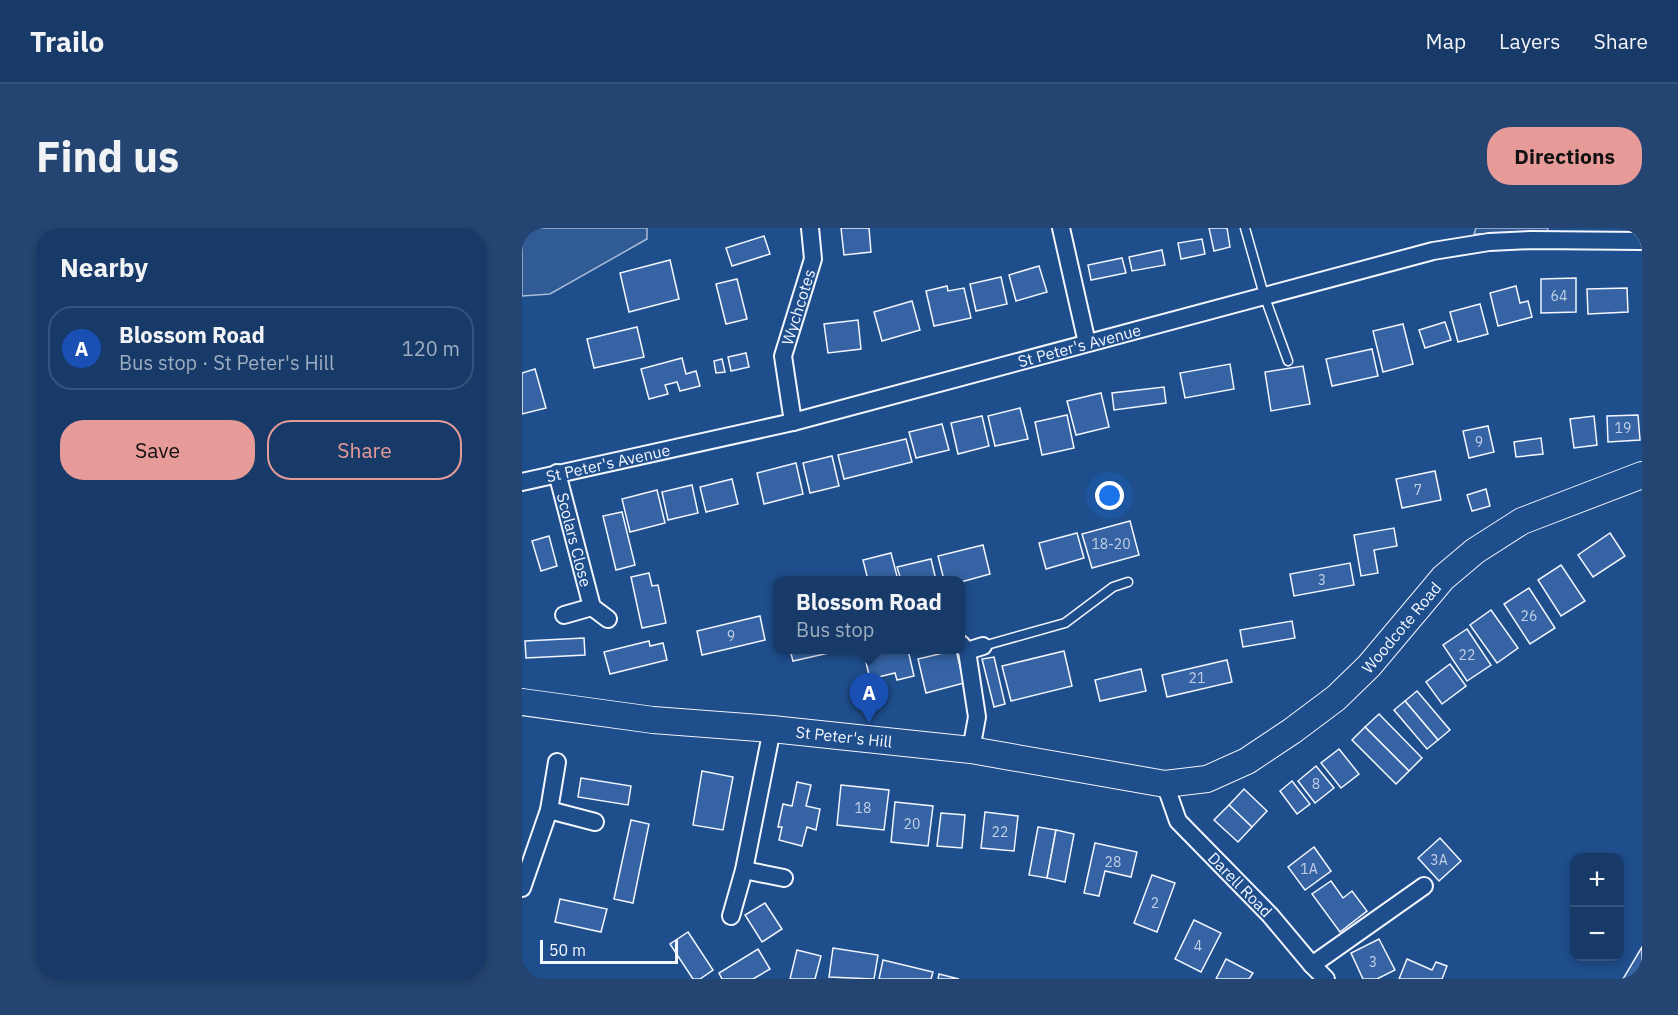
<!DOCTYPE html>
<meta charset="utf-8">
<style>
body{margin:0;font-family:"IBM Plex Sans",sans-serif;background:#244571;color:#f1f3f6}
.controls{position:absolute;right:18px;bottom:18px;display:grid;overflow:hidden;border-radius:12px;box-shadow:0 3px 9px #0003}
.controls button{width:54px;height:54px;display:grid;place-items:center;padding:0;border:0;border-bottom:2px solid #36547d;background:#173a69;color:#f1f3f6;font:30px sans-serif}
.scale{position:absolute;left:18px;bottom:15px;width:138px;box-sizing:border-box;padding-left:6px;border:3px solid #f2f6ff;border-top:0;font-size:16px;line-height:21px;white-space:nowrap;color:#f2f6ff;-webkit-text-stroke:4px #1f4e8c;paint-order:stroke}
.you{position:absolute;left:588px;top:268px;width:21px;height:21px;margin:-15px;border:4px solid #fff;border-radius:50%;background:#1a73e8;box-shadow:0 0 0 9px #1a73e833}
.badge{display:grid;place-items:center;width:39px;height:39px;border-radius:50%;background:#e69b98;color:#fff;font-size:20px;font-weight:700}
.pin{position:absolute;translate:-50% -50px;filter:drop-shadow(0 2px 3px #0008)}
.pin::after{content:'';position:absolute;top:32px;width:21px;height:18px;background:inherit;clip-path:polygon(0 0,100% 0,50% 100%)}
.popup{position:absolute;left:251px;top:348px;width:192px;height:78px;box-sizing:border-box;display:grid;place-content:center;border-radius:12px;background:#173a69;filter:drop-shadow(0 2px 4px #0005);font-size:20px;white-space:nowrap;color:#9eadc0}
.popup b{font-size:22px;color:#f1f3f6}
.popup::after{content:'';position:absolute;left:50%;top:100%;margin-left:-12px;border:12px solid transparent;border-top-color:#173a69}
.list{margin:0;padding:0;list-style:none}
h2{display:flex;justify-content:space-between;align-items:center;height:78px;margin:0;padding:0 24px;font-size:26px}
h2 small{font-size:20px;font-weight:400;color:#9eadc0}
.list li{display:grid;grid-template-columns:39px 1fr auto;gap:18px;align-items:center;box-sizing:border-box;height:84px;margin:0 12px 12px;padding:0 12px;border:2px solid #36547d;border-radius:24px}
.list b{display:block;font-size:22px;white-space:nowrap}
.list p{margin:0;font-size:20px;white-space:nowrap;color:#9eadc0}
.list em{font-size:20px;font-style:normal;color:#9eadc0}
.actions{display:flex;gap:12px;padding:18px 24px}
.actions a{flex:1;padding:14px 0;border:2px solid #e69b98;border-radius:24px;text-align:center;font-size:21px;color:#e69b98}
.actions .main{background:#e69b98;color:#111}
.map{position:relative;flex:none;width:1120px;height:751px;overflow:hidden;border-radius:24px}
header{display:flex;align-items:center;gap:36px;box-sizing:border-box;height:84px;padding:0 30px;background:#173a69;border-bottom:2px solid #36547d}
header strong{font-size:28px}
nav{display:flex;gap:33px;margin-inline-start:auto;font-size:21px}
.intro{display:flex;align-items:center;justify-content:space-between;box-sizing:border-box;height:144px;padding:0 36px}
h1{margin:0;font-size:42px}
.button{padding:15px 27px;border-radius:24px;background:#e69b98;color:#111;font-size:21px;font-weight:700}
main{display:flex;gap:36px;padding:0 36px}
aside{flex:1;background:#173a69;border-radius:24px;box-shadow:0 3px 9px #0003}
.map>svg:first-child{display:block}
.built{fill:#305b95;stroke:#a8bbd7;stroke-width:1.5}
.building{fill:#3563a3;stroke:#f2f6ff;stroke-width:1.5}
.lines{fill:none;stroke-linecap:round;stroke-linejoin:round}
.service-casing{stroke:#f2f6ff;stroke-width:11}
.minor-casing{stroke:#f2f6ff;stroke-width:20}
.primary-casing{stroke:#f2f6ff;stroke-width:28}
.service{stroke:#1f4e8c;stroke-width:8}
.minor{stroke:#1f4e8c;stroke-width:16}
.primary{stroke:#1f4e8c;stroke-width:26}
.labels{text-anchor:middle;stroke-width:4.5;stroke-linejoin:round;paint-order:stroke}
.number-label{font-size:14px;fill:#c3d1e8}
.street-label{font-size:16px;fill:#f2f6ff;stroke:#1f4e8c}
</style>
<header>
<strong>Trailo</strong>
<nav><a>Map</a><a>Layers</a><a>Share</a></nav>
</header>
<div class="intro"><h1>Find us</h1><a class="button">Directions</a></div>
<main>
<aside>
<h2>Nearby<small></small></h2>
<ul class="list">
<li><span class="badge" style="background:#1a4fb4">A</span><div><b>Blossom Road</b><p>Bus stop · St Peter's Hill</p></div><em>120 m</em></li>
</ul>
<div class="actions"><a class="main">Save</a><a>Share</a></div>
</aside>
<div class="map">
<svg width="1120" height="751" viewBox="0 0 1120 751">
<rect width="100%" height="100%" fill="#1f4e8c"/>
<!-- built -->
<g class="built">
<polygon points="10,0 125,0 125,11 28,66 0,68 0,9"/>
<polygon points="954,0 1026,0 1025,4 952,6"/>
</g>
<!-- building -->
<g class="building">
<polygon points="319,0 347,0 349,24 322,27"/>
<polygon points="687,0 705,0 708,19 692,23"/>
<polygon points="242,8 248,26 210,38 204,20"/>
<polygon points="680,11 683,26 659,31 656,15"/>
<polygon points="640,22 643,37 610,43 607,29"/>
<polygon points="600,30 604,45 569,52 566,37"/>
<polygon points="148,32 157,71 107,84 98,45"/>
<polygon points="517,38 525,64 494,73 487,47"/>
<polygon points="479,49 485,76 454,83 448,56"/>
<polygon points="1054,50 1054,84 1019,85 1019,51"/>
<polygon points="215,51 225,91 204,96 194,56"/>
<polygon points="425,58 426,63 442,60 449,90 412,98 404,63"/>
<polygon points="994,58 998,75 1006,73 1010,89 976,98 968,65"/>
<polygon points="1105,60 1106,84 1066,86 1065,61"/>
<polygon points="390,73 398,102 360,113 352,84"/>
<polygon points="958,76 966,106 936,114 928,84"/>
<polygon points="336,92 339,121 306,125 302,96"/>
<polygon points="923,94 929,112 903,120 897,102"/>
<polygon points="881,96 891,136 861,144 851,103"/>
<polygon points="115,99 122,129 72,140 65,111"/>
<polygon points="850,121 856,148 810,158 804,131"/>
<polygon points="224,125 227,139 209,143 206,129"/>
<polygon points="160,130 164,146 174,143 178,158 158,163 155,154 143,157 146,166 127,171 119,141"/>
<polygon points="200,131 203,144 194,145 192,133"/>
<polygon points="708,136 712,161 663,170 658,145"/>
<polygon points="781,138 788,176 749,183 743,144"/>
<polygon points="13,141 24,180 0,186 0,145"/>
<polygon points="642,159 644,175 592,182 590,165"/>
<polygon points="579,165 587,199 554,207 545,173"/>
<polygon points="498,180 506,211 473,218 466,188"/>
<polygon points="545,187 552,220 520,227 513,194"/>
<polygon points="1116,187 1118,212 1086,214 1085,188"/>
<polygon points="460,188 467,218 436,226 429,195"/>
<polygon points="1072,188 1075,217 1052,220 1048,191"/>
<polygon points="420,196 427,222 394,230 387,204"/>
<polygon points="966,198 972,224 947,230 941,203"/>
<polygon points="1019,210 1021,226 994,229 992,214"/>
<polygon points="384,211 390,234 322,251 316,227"/>
<polygon points="310,228 317,258 288,265 281,235"/>
<polygon points="274,235 281,266 242,276 235,245"/>
<polygon points="913,243 919,272 880,280 874,251"/>
<polygon points="210,251 216,276 184,284 178,259"/>
<polygon points="170,257 176,285 146,292 140,264"/>
<polygon points="964,261 968,278 950,283 945,267"/>
<polygon points="135,262 143,295 108,304 100,271"/>
<polygon points="100,284 113,337 94,342 81,288"/>
<polygon points="608,293 617,327 570,340 560,306"/>
<polygon points="872,300 875,318 852,322 856,345 839,348 832,307"/>
<polygon points="555,305 562,330 524,341 517,315"/>
<polygon points="1088,305 1103,328 1071,349 1056,327"/>
<polygon points="27,308 35,338 19,343 10,313"/>
<polygon points="461,317 468,346 439,354 422,352 416,328"/>
<polygon points="369,325 376,352 346,352 341,332"/>
<polygon points="409,331 414,352 379,352 375,339"/>
<polygon points="828,335 832,357 772,368 768,346"/>
<polygon points="1039,337 1063,373 1039,388 1016,352"/>
<polygon points="127,345 130,358 136,357 144,395 120,400 109,349"/>
<polygon points="1007,360 1033,400 1008,416 982,376"/>
<polygon points="969,382 996,420 975,435 948,397"/>
<polygon points="238,388 243,412 180,427 175,403"/>
<polygon points="770,393 773,410 721,419 718,402"/>
<polygon points="945,401 969,437 945,453 921,417"/>
<polygon points="62,410 63,427 4,430 3,413"/>
<polygon points="127,413 128,418 141,415 145,432 88,446 82,424"/>
<polygon points="268,422 316,422 316,423 271,433"/>
<polygon points="341,422 386,422 392,448 375,452 373,445 348,451"/>
<polygon points="434,422 442,455 404,465 396,431"/>
<polygon points="542,423 550,458 489,473 480,438"/>
<polygon points="472,429 483,476 472,479 460,431"/>
<polygon points="705,432 710,454 645,469 640,447"/>
<polygon points="928,436 944,458 920,476 904,454"/>
<polygon points="619,441 624,463 578,473 573,452"/>
<polygon points="895,463 928,502 916,512 883,473"/>
<polygon points="883,473 916,512 905,521 872,482"/>
<polygon points="857,486 900,530 887,543 843,499"/>
<polygon points="843,499 887,543 874,556 830,512"/>
<polygon points="817,521 837,546 819,560 799,535"/>
<polygon points="794,538 812,560 793,575 776,553"/>
<polygon points="180,543 211,549 201,602 171,597"/>
<polygon points="59,550 109,558 106,577 56,569"/>
<polygon points="770,553 788,576 775,586 758,563"/>
<polygon points="275,554 289,557 284,578 298,581 294,602 285,599 280,618 257,612 260,599 256,599 261,576 270,578"/>
<polygon points="319,557 367,562 362,602 315,597"/>
<polygon points="722,561 745,583 730,599 707,577"/>
<polygon points="373,574 411,578 406,618 369,614"/>
<polygon points="707,577 730,599 716,614 692,592"/>
<polygon points="463,584 496,588 492,623 459,620"/>
<polygon points="419,585 443,587 440,620 415,618"/>
<polygon points="109,592 127,596 111,675 92,671"/>
<polygon points="516,599 534,602 525,650 507,647"/>
<polygon points="534,602 552,606 543,654 525,650"/>
<polygon points="918,610 939,633 917,653 896,630"/>
<polygon points="573,615 615,624 609,649 583,643 577,668 562,665"/>
<polygon points="792,619 809,643 783,662 766,639"/>
<polygon points="630,647 653,655 635,704 612,695"/>
<polygon points="809,653 821,670 830,663 845,683 818,704 790,666"/>
<polygon points="38,671 85,681 79,704 33,694"/>
<polygon points="243,675 260,701 240,714 223,687"/>
<polygon points="672,692 699,705 679,744 653,731"/>
<polygon points="166,704 191,742 178,751 171,751 148,716"/>
<polygon points="857,711 873,742 855,751 841,751 829,725"/>
<polygon points="1120,719 1120,751 1101,751"/>
<polygon points="311,720 356,727 352,751 307,749"/>
<polygon points="236,721 248,741 231,751 200,751 197,745"/>
<polygon points="275,722 299,728 293,751 268,751"/>
<polygon points="704,731 731,745 727,751 694,751"/>
<polygon points="885,731 910,742 914,734 925,738 920,751 877,751"/>
<polygon points="361,732 411,744 409,751 357,751"/>
<polygon points="417,746 437,751 416,751"/>
</g>
<g class="lines">
<defs>
<g id="service">
<polyline points="723,0 742,67 766,133"/>
<polyline points="461,418 543,395 591,359 606,354"/>
</g>
<g id="minor">
<polyline points="539,0 565,115"/>
<path id="s1" d="M271 194 261 128 291 31 288 0"/>
<path id="s2" d="M35 245 70 379 86 391"/>
<path id="s3" d="M0 254 271 194 911 23 967 14 1010 12 1120 13"/>
<polyline points="42,387 70,379"/>
<polyline points="439,416 445,423 455,489 449,522"/>
<polyline points="445,423 461,418"/>
<path id="s4" d="M643 556 656 593 748 687 790 737 804 751"/>
<polyline points="27,582 73,594"/>
<polyline points="222,642 262,650"/>
<polyline points="0,660 27,582 35,534"/>
<polyline points="209,688 222,642 250,501"/>
<polyline points="790,737 902,658"/>
</g>
<g id="primary">
<path id="s5" d="M0 474 131 492 250 501 449 522 643 556 685 551 725 533 770 503 814 470 847 438 921 350 953 323 1000 293 1120 247"/>
</g>
</defs>
<!-- service casing -->
<use href="#service" class="service-casing"/>
<!-- minor casing -->
<use href="#minor" class="minor-casing"/>
<!-- primary casing -->
<use href="#primary" class="primary-casing"/>
<!-- service -->
<use href="#service" class="service"/>
<!-- minor -->
<use href="#minor" class="minor"/>
<!-- primary -->
<use href="#primary" class="primary"/>
</g>
<g class="labels">
<!-- number labels -->
<g class="number-label">
<text x="1037" y="73">64</text>
<text x="1101" y="205">19</text>
<text x="957" y="219">9</text>
<text x="896" y="267">7</text>
<text x="589" y="321">18-20</text>
<text x="800" y="357">3</text>
<text x="1007" y="393">26</text>
<text x="209" y="413">9</text>
<text x="945" y="432">22</text>
<text x="675" y="455">21</text>
<text x="794" y="561">8</text>
<text x="341" y="585">18</text>
<text x="390" y="601">20</text>
<text x="478" y="609">22</text>
<text x="917" y="637">3A</text>
<text x="591" y="639">28</text>
<text x="787" y="646">1A</text>
<text x="633" y="680">2</text>
<text x="676" y="723">4</text>
<text x="851" y="739">3</text>
</g>
<!-- street labels -->
<g class="street-label">
<text dy="6" stroke="none"><textPath href="#s1" startOffset="118">Wychcotes</textPath></text>
<text dy="6" stroke="none"><textPath href="#s3" startOffset="574">St Peter's Avenue</textPath></text>
<text dy="6" stroke="none"><textPath href="#s3" startOffset="88">St Peter's Avenue</textPath></text>
<text dy="6" stroke="none"><textPath href="#s2" startOffset="69">Scolars Close</textPath></text>
<text dy="6" stroke="none"><textPath href="#s5" startOffset="940">Woodcote Road</textPath></text>
<text dy="6" stroke="none"><textPath href="#s5" startOffset="324">St Peter's Hill</textPath></text>
<text dy="6" stroke="none"><textPath href="#s4" startOffset="128">Darell Road</textPath></text>
</g>
</g>
</svg>
<div class="controls">
<button>+</button>
<button>−</button>
</div>
<div class="scale">50 m</div>
<div class="you"></div>
<div class="pin badge" style="left:347px;top:495px;background:#1a4fb4">A</div>
<div class="popup"><b>Blossom Road</b>Bus stop</div>
</div>
</main>
